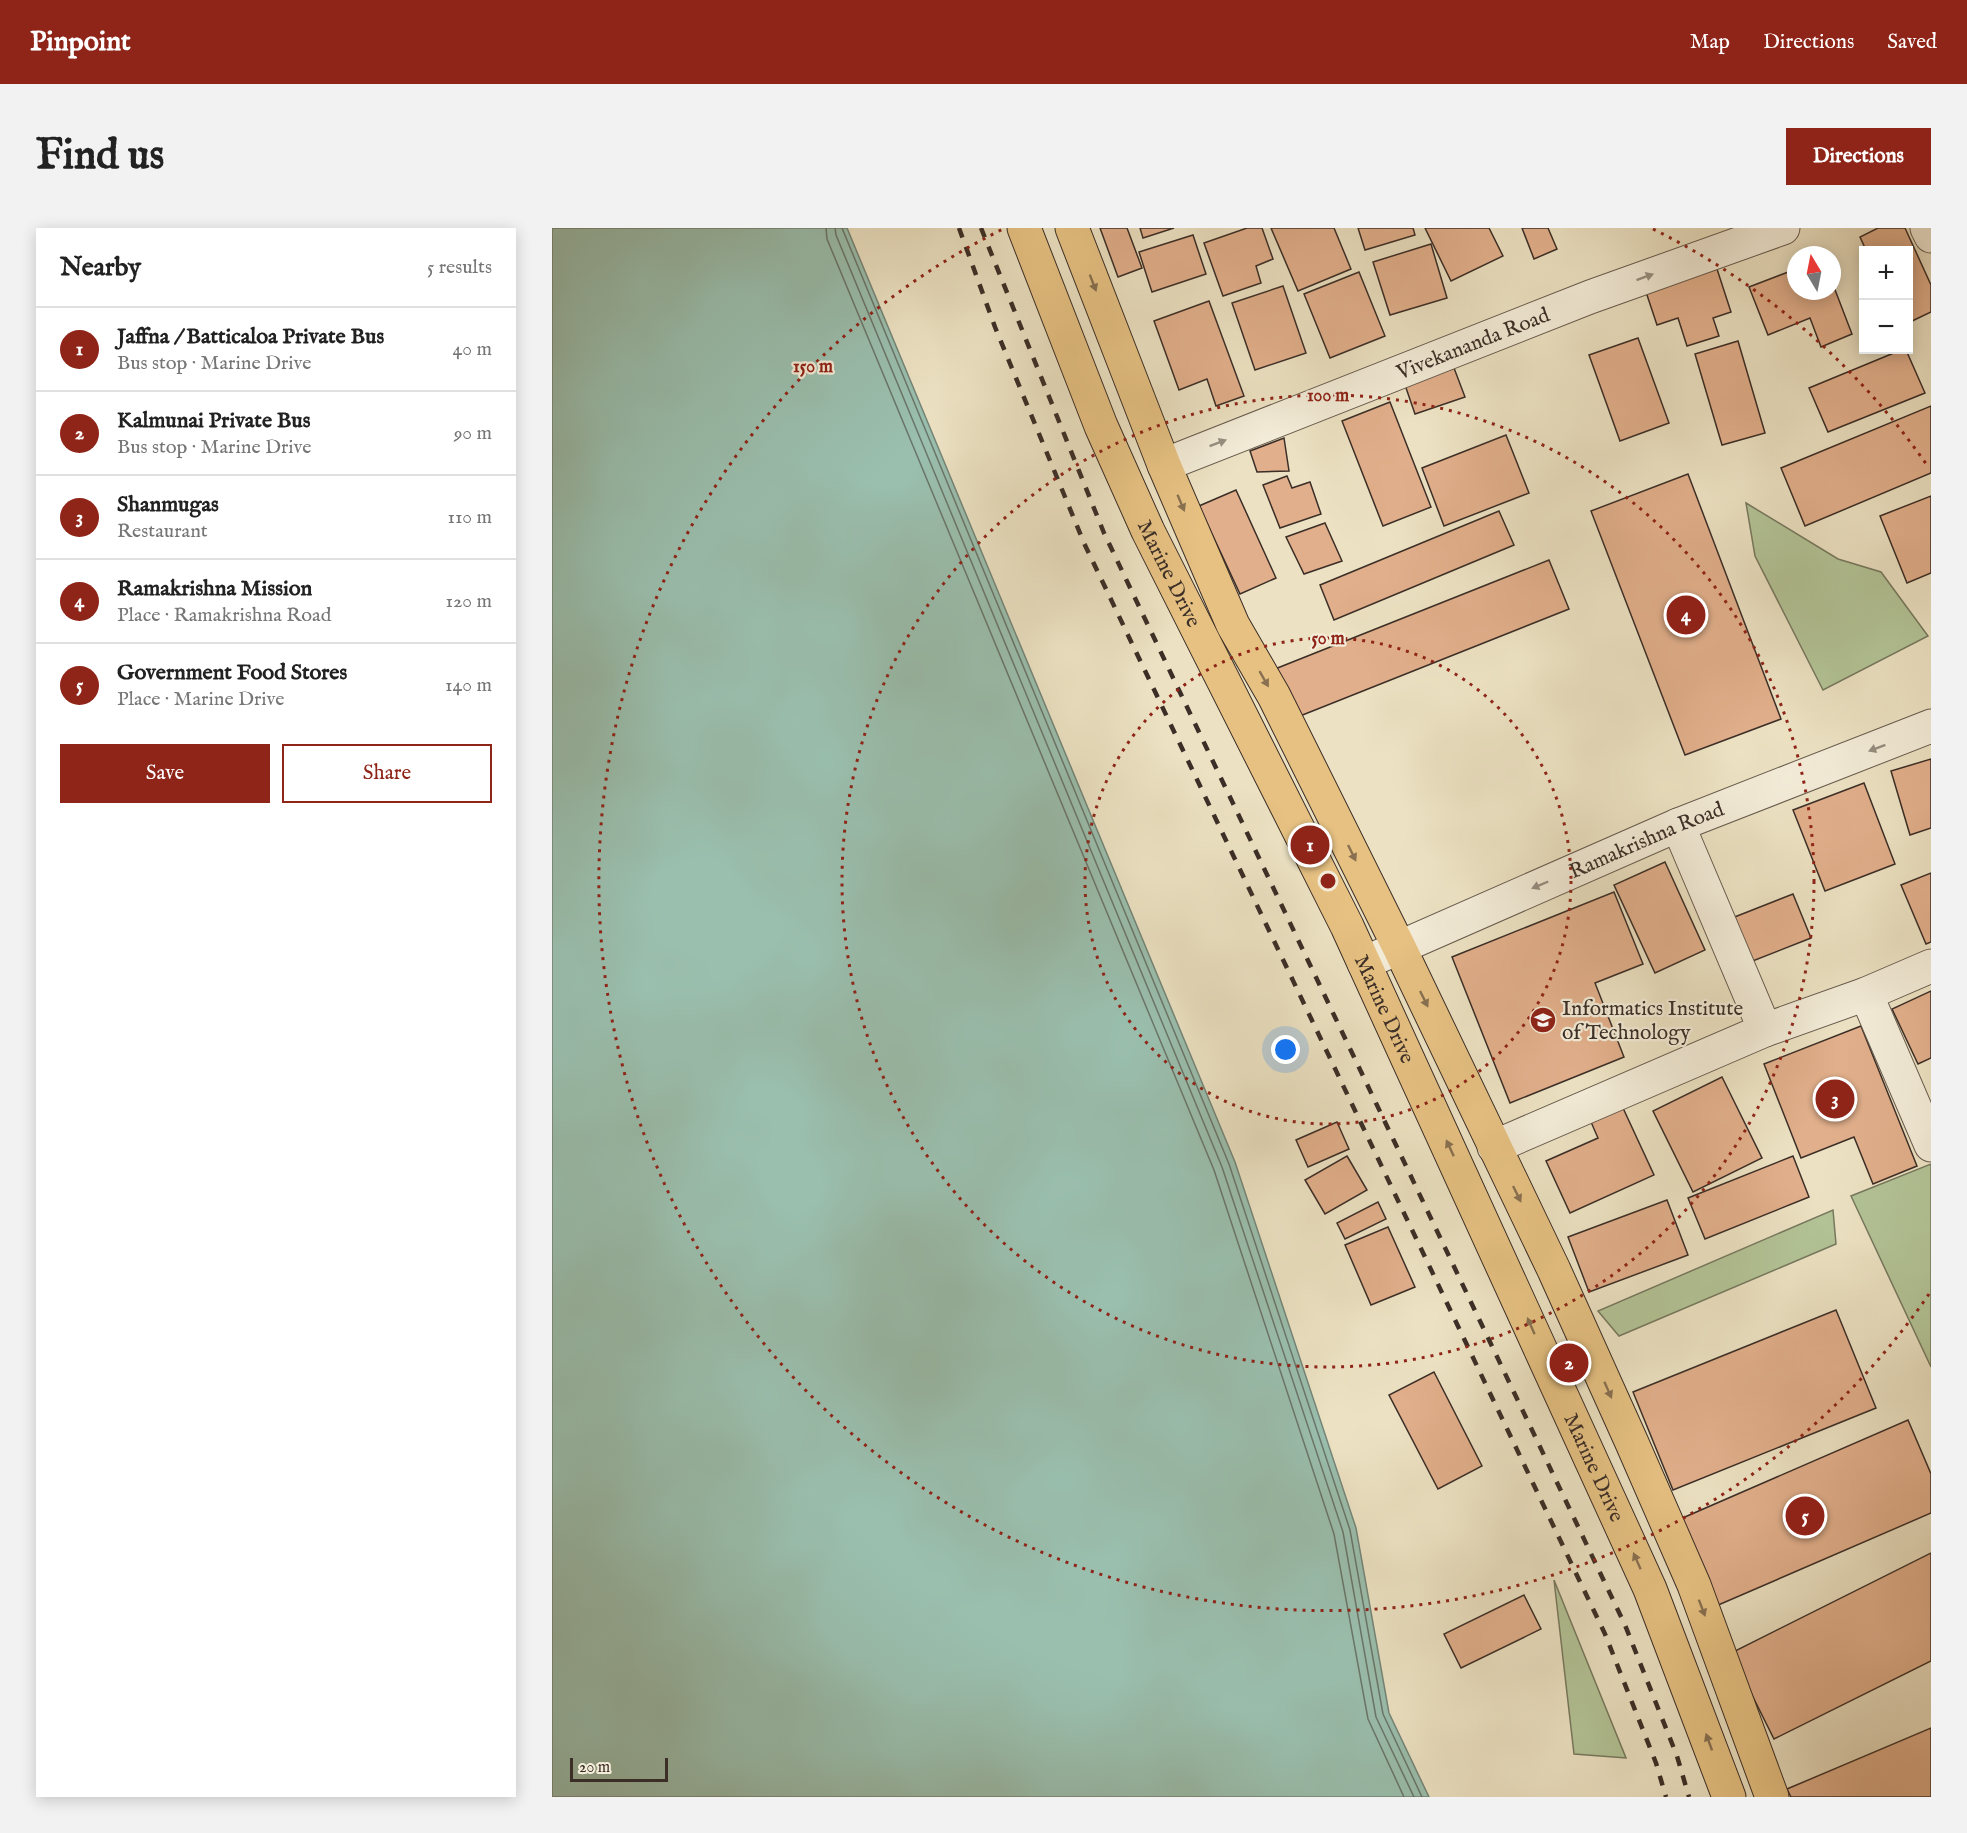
<!DOCTYPE html>
<meta charset="utf-8">
<style>
body{margin:0;font-family:"IM FELL English",serif;background:#f2f2f2;color:#222}
.controls{position:absolute;right:18px;top:18px;display:grid;overflow:hidden;border-radius:0px;box-shadow:0 3px 15px #0003}
.controls button{width:54px;height:54px;display:grid;place-items:center;padding:0;border:0;border-bottom:2px solid #e0e0e0;background:#fff;color:#222;font:30px sans-serif}
.compass{position:absolute;left:1235px;top:18px;width:54px;height:54px;border-radius:50%;background:#fff;box-shadow:0 3px 15px #0003;rotate:350deg}
.scale{position:absolute;left:18px;bottom:15px;width:98px;box-sizing:border-box;padding-left:6px;border:3px solid #3b2e27;border-top:0;font-size:16px;line-height:21px;white-space:nowrap;color:#3b2e27;-webkit-text-stroke:4px #f3ecd8;paint-order:stroke}
.you{position:absolute;left:734px;top:822px;width:21px;height:21px;margin:-15px;border:4px solid #fff;border-radius:50%;background:#1a73e8;box-shadow:0 0 0 9px #1a73e833}
.badge{display:grid;place-items:center;width:39px;height:39px;border-radius:50%;background:#8f2418;color:#fff;font-size:20px;font-weight:700}
.pin{position:absolute;translate:-50% -50%;border:3px solid #fff;box-shadow:0 2px 6px #0006}
.list{margin:0;padding:0;list-style:none}
h2{display:flex;justify-content:space-between;align-items:center;height:78px;margin:0;padding:0 24px;font-size:26px}
h2 small{font-size:20px;font-weight:400;color:#767676}
.list li{display:grid;grid-template-columns:39px 1fr auto;gap:18px;align-items:center;box-sizing:border-box;height:84px;padding:0 24px;border-top:2px solid #e0e0e0}
.list b{display:block;font-size:22px;white-space:nowrap}
.list p{margin:0;font-size:20px;white-space:nowrap;color:#767676}
.list em{font-size:20px;font-style:normal;color:#767676}
.actions{display:flex;gap:12px;padding:18px 24px}
.actions a{flex:1;padding:14px 0;border:2px solid #8f2418;border-radius:0px;text-align:center;font-size:21px;color:#8f2418}
.actions .main{background:#8f2418;color:#fff}
.map{position:relative;flex:none;width:1379px;height:1569px;overflow:hidden;border-radius:0px}
header{display:flex;align-items:center;gap:36px;box-sizing:border-box;height:84px;padding:0 30px;background:#8f2418;color:#fff}
header strong{font-size:28px}
nav{display:flex;gap:33px;margin-inline-start:auto;font-size:21px}
.intro{display:flex;align-items:center;justify-content:space-between;box-sizing:border-box;height:144px;padding:0 36px}
h1{margin:0;font-size:42px}
.button{padding:15px 27px;border-radius:0px;background:#8f2418;color:#fff;font-size:21px;font-weight:700}
main{display:flex;gap:36px;padding:0 36px}
aside{flex:1;background:#fff;border-radius:0px;box-shadow:0 3px 15px #0003}
.map>svg:first-child{display:block}
.green{fill:#b3c497;stroke:#77795f;stroke-width:1.5}
.water{fill:#9abfae;stroke:#748578;stroke-width:1.5}
.lines{fill:none;stroke-linecap:round;stroke-linejoin:round}
.shore{stroke:#6a766a;stroke-width:1.5}
.building{fill:#e1af8b;stroke:#3b2e27;stroke-width:1.5}
.minor-casing{stroke:#675b4e;stroke-width:35}
.major-casing{stroke:#3b2e27;stroke-width:35}
.minor{stroke:#f3ecd8;stroke-width:33}
.major{stroke:#e6c182;stroke-width:33}
.rail{stroke:#3b2e27;stroke-width:4.5;stroke-dasharray:10 10;stroke-linecap:butt}
.oneway{fill:#978d80}
.oneway2{fill:#887050}
.ring{fill:none;stroke:#8f2418;stroke-width:3;stroke-dasharray:3 6}
.labels{text-anchor:middle;stroke-width:4.5;stroke-linejoin:round;paint-order:stroke}
.street-label{font-size:21px;fill:#3b2e27;stroke:#f3ecd8}
.poi-label{font-size:21px;fill:#3b2e27;stroke:#f3ecd8;text-anchor:start}
.centre{fill:#8f2418;stroke:#f3ecd8;stroke-width:3}
.ring-label{font-size:18px;text-anchor:middle;font-weight:bold;fill:#8f2418;stroke:#f3ecd8;stroke-width:4.5;stroke-linejoin:round;paint-order:stroke}
</style>
<header>
<strong>Pinpoint</strong>
<nav><a>Map</a><a>Directions</a><a>Saved</a></nav>
</header>
<div class="intro"><h1>Find us</h1><a class="button">Directions</a></div>
<main>
<aside>
<h2>Nearby<small>5 results</small></h2>
<ul class="list">
<li><span class="badge">1</span><div><b>Jaffna / Batticaloa Private Bus</b><p>Bus stop · Marine Drive</p></div><em>40 m</em></li>
<li><span class="badge">2</span><div><b>Kalmunai Private Bus</b><p>Bus stop · Marine Drive</p></div><em>90 m</em></li>
<li><span class="badge">3</span><div><b>Shanmugas</b><p>Restaurant</p></div><em>110 m</em></li>
<li><span class="badge">4</span><div><b>Ramakrishna Mission</b><p>Place · Ramakrishna Road</p></div><em>120 m</em></li>
<li><span class="badge">5</span><div><b>Government Food Stores</b><p>Place · Marine Drive</p></div><em>140 m</em></li>
</ul>
<div class="actions"><a class="main">Save</a><a>Share</a></div>
</aside>
<div class="map">
<svg width="1379" height="1569" viewBox="0 0 1379 1569">
<rect width="100%" height="100%" fill="#ece2c3"/>
<filter id="stains"><feTurbulence type="fractalNoise" baseFrequency=".00333" numOctaves="4"/><feColorMatrix values="0 0 0 0 .2 0 0 0 0 .09 0 0 0 0 .02 0 0 0 .5 -.17"/></filter>
<radialGradient id="worn" r=".72"><stop offset=".6" stop-color="#630" stop-opacity="0"/><stop offset="1" stop-color="#630" stop-opacity=".3"/></radialGradient>
<!-- green -->
<g class="green">
<polygon points="1194,275 1286,331 1329,344 1376,408 1271,462 1203,328"/>
<polygon points="1379,936 1379,1139 1299,968"/>
<polygon points="1281,982 1284,1016 1067,1108 1046,1083"/>
<polygon points="1002,1352 1074,1530 1022,1526"/>
</g>
<!-- water -->
<polygon class="water" points="0,0 295,0 683,934 804,1300 837,1485 877,1569 0,1569"/>
<g class="lines">
<!-- shore -->
<g class="shore">
<polyline points="274,0 275,11 662,942 782,1306 816,1491 852,1569"/>
<polyline points="283,0 284,7 670,939 791,1304 824,1489 862,1569"/>
<polyline points="290,0 677,936 798,1302 831,1486 870,1569"/>
</g>
</g>
<!-- building -->
<g class="building">
<polygon points="548,0 575,0 590,40 566,49"/>
<polygon points="588,0 622,0 591,10"/>
<polygon points="695,0 710,0 721,31 704,38 709,55 671,68 652,15"/>
<polygon points="719,0 782,0 799,41 746,63"/>
<polygon points="806,0 861,0 863,7 813,22"/>
<polygon points="873,0 937,0 951,28 899,53"/>
<polygon points="970,0 996,0 1005,21 982,31"/>
<polygon points="1326,0 1353,0 1379,57 1379,84 1356,95 1356,22 1314,22 1308,9"/>
<polygon points="641,7 654,46 600,64 587,24"/>
<polygon points="879,16 895,70 838,87 821,34"/>
<polygon points="1165,41 1179,84 1161,90 1167,108 1135,118 1126,90 1105,97 1094,64"/>
<polygon points="1244,41 1244,63 1280,63 1280,54 1300,106 1269,119 1258,90 1216,107 1197,59"/>
<polygon points="807,44 833,108 778,130 752,66"/>
<polygon points="731,58 754,125 703,142 680,75"/>
<polygon points="657,73 692,168 664,178 655,151 627,162 602,93"/>
<polygon points="1086,110 1117,195 1068,213 1037,127"/>
<polygon points="1186,113 1213,205 1170,217 1143,126"/>
<polygon points="1349,122 1354,122 1373,165 1276,204 1257,160"/>
<polygon points="902,140 913,169 863,186 853,157"/>
<polygon points="838,174 879,279 831,298 790,193"/>
<polygon points="1379,178 1379,245 1253,298 1229,240"/>
<polygon points="954,207 977,265 892,298 870,240"/>
<polygon points="732,210 737,243 705,244 698,223"/>
<polygon points="1136,246 1229,491 1133,527 1039,283"/>
<polygon points="735,248 740,260 758,254 769,286 728,300 711,257"/>
<polygon points="684,262 724,350 688,366 647,278"/>
<polygon points="1379,268 1379,345 1355,355 1328,288"/>
<polygon points="947,283 962,317 782,392 768,357"/>
<polygon points="773,295 790,333 752,346 734,309"/>
<polygon points="997,332 1017,381 743,490 723,441"/>
<polygon points="1379,531 1379,600 1358,607 1339,543"/>
<polygon points="1312,555 1343,636 1273,663 1241,582"/>
<polygon points="1113,634 1153,722 1103,745 1062,657"/>
<polygon points="1379,645 1379,714 1374,716 1349,657"/>
<polygon points="1062,664 1091,736 1043,755 1072,829 958,875 900,729"/>
<polygon points="1241,666 1259,710 1193,736 1175,692"/>
<polygon points="1379,763 1379,830 1366,836 1340,781"/>
<polygon points="1309,798 1365,938 1321,956 1302,909 1249,930 1212,836"/>
<polygon points="1170,849 1210,930 1141,964 1101,883"/>
<polygon points="1071,880 1102,947 1018,985 994,933 1046,910 1039,894"/>
<polygon points="785,894 797,921 756,939 744,912"/>
<polygon points="795,928 815,962 773,986 753,952"/>
<polygon points="1241,928 1257,969 1153,1011 1136,970"/>
<polygon points="1115,972 1136,1027 1037,1064 1016,1009"/>
<polygon points="826,974 834,991 793,1011 785,995"/>
<polygon points="836,999 863,1059 819,1077 793,1017"/>
<polygon points="1284,1082 1324,1180 1121,1262 1081,1164"/>
<polygon points="882,1144 930,1238 886,1261 837,1167"/>
<polygon points="1356,1192 1379,1246 1379,1285 1164,1378 1126,1292"/>
<polygon points="1379,1325 1379,1433 1222,1511 1179,1425"/>
<polygon points="972,1367 989,1401 909,1440 892,1406"/>
<polygon points="1379,1500 1379,1569 1239,1569 1235,1561"/>
</g>
<g class="lines">
<defs>
<g id="minor">
<polyline points="1375,0 1379,8"/>
<path id="s1" d="M612 237 1038 69 1231 0"/>
<path id="s2" d="M812 735 1126 597 1379 498"/>
<polyline points="1314,766 1379,917"/>
<polyline points="1213,802 1314,766 1379,738"/>
<polyline points="942,919 1213,802 1126,597"/>
</g>
<g id="major">
<path id="s3" d="M472 0 549 198 596 303 795 698 1098 1361 1177 1569"/>
<polyline points="520,0 612,237 681,397 722,468 847,719 1002,1042 1080,1215 1142,1357 1220,1569"/>
</g>
</defs>
<!-- minor casing -->
<use href="#minor" class="minor-casing"/>
<!-- major casing -->
<use href="#major" class="major-casing"/>
<!-- minor -->
<use href="#minor" class="minor"/>
<!-- major -->
<use href="#major" class="major"/>
<!-- rail -->
<g class="rail">
<polyline points="407,0 443,99 532,315 1053,1406 1104,1535 1114,1569"/>
<polyline points="429,0 552,305 1073,1397 1125,1528 1137,1569"/>
</g>
</g>
<!-- one-way arrows -->
<defs><path id="oneway-solid" d="M-6-.8H1V-3.2L6.5 0L1 3.2V.8H-6Z" transform="scale(1.5)"/></defs>
<g class="oneway">
<use href="#oneway-solid" transform="translate(1093 49) rotate(-20)"/>
<use href="#oneway-solid" transform="translate(666 215) rotate(-21)"/>
<use href="#oneway-solid" transform="translate(1325 520) rotate(159)"/>
<use href="#oneway-solid" transform="translate(988 657) rotate(157)"/>
</g>
<g class="oneway2">
<use href="#oneway-solid" transform="translate(541 55) rotate(69)"/>
<use href="#oneway-solid" transform="translate(629 275) rotate(67)"/>
<use href="#oneway-solid" transform="translate(712 451) rotate(60)"/>
<use href="#oneway-solid" transform="translate(800 625) rotate(64)"/>
<use href="#oneway-solid" transform="translate(872 771) rotate(64)"/>
<use href="#oneway-solid" transform="translate(898 920) rotate(-115)"/>
<use href="#oneway-solid" transform="translate(965 966) rotate(64)"/>
<use href="#oneway-solid" transform="translate(979 1098) rotate(-114)"/>
<use href="#oneway-solid" transform="translate(1056 1162) rotate(66)"/>
<use href="#oneway-solid" transform="translate(1085 1333) rotate(-114)"/>
<use href="#oneway-solid" transform="translate(1150 1380) rotate(69)"/>
<use href="#oneway-solid" transform="translate(1157 1514) rotate(-110)"/>
</g>
<!-- distance rings -->
<g class="ring">
<circle cx="776" cy="653" r="243"/>
<circle cx="776" cy="653" r="486"/>
<path d="M1377 1066A729 729 0 1 1 451 1M1101 1A729 729 0 0 1 1377 240"/>
</g>
<!-- icons -->
<defs>
<symbol id="university-disc" viewBox="-11 -11 22 22"><circle r="9.5" fill="#8f2418" stroke="#f3ecd8"/><path d="M0-5L7-2L0 1L-7-2ZM-4 1L0 2.5L4 1V4Q0 6-4 4Z" fill="#fff"/></symbol>
</defs>
<g fill-rule="evenodd">
<use href="#university-disc" x="976" y="777" width="30" height="30"/>
</g>
<g class="labels">
<!-- street labels -->
<g class="street-label">
<text dy="7" stroke="none"><textPath href="#s1" startOffset="332">Vivekananda Road</textPath></text>
<text dy="7" stroke="none"><textPath href="#s3" startOffset="375">Marine Drive</textPath></text>
<text dy="7" stroke="none"><textPath href="#s2" startOffset="308">Ramakrishna Road</textPath></text>
<text dy="7" stroke="none"><textPath href="#s3" startOffset="861">Marine Drive</textPath></text>
<text dy="7" stroke="none"><textPath href="#s3" startOffset="1365">Marine Drive</textPath></text>
</g>
<!-- poi labels -->
<g class="poi-label">
<text x="1010" y="787">Informatics Institute<tspan x="1010" dy="24">of Technology</tspan></text>
</g>
</g>
<circle cx="776" cy="653" r="9" class="centre"/>
<g class="ring-label">
<text x="261" y="144">150 m</text>
<text x="776" y="173">100 m</text>
<text x="776" y="416">50 m</text>
</g>
<rect width="100%" height="100%" filter="url(#stains)"/>
<rect width="100%" height="100%" fill="url(#worn)"/>
</svg>
<div class="controls">
<button>+</button>
<button>−</button>
</div>
<svg class="compass" viewBox="-18 -18 36 36"><path d="M0-13l5 13h-10z" fill="#e53935"/><path d="M0 13l5-13h-10z" fill="#767676"/></svg>
<div class="scale">20 m</div>
<div class="you"></div>
<div class="pin badge" style="left:758px;top:617px">1</div>
<div class="pin badge" style="left:1017px;top:1135px">2</div>
<div class="pin badge" style="left:1283px;top:871px">3</div>
<div class="pin badge" style="left:1134px;top:387px">4</div>
<div class="pin badge" style="left:1253px;top:1288px">5</div>
</div>
</main>
